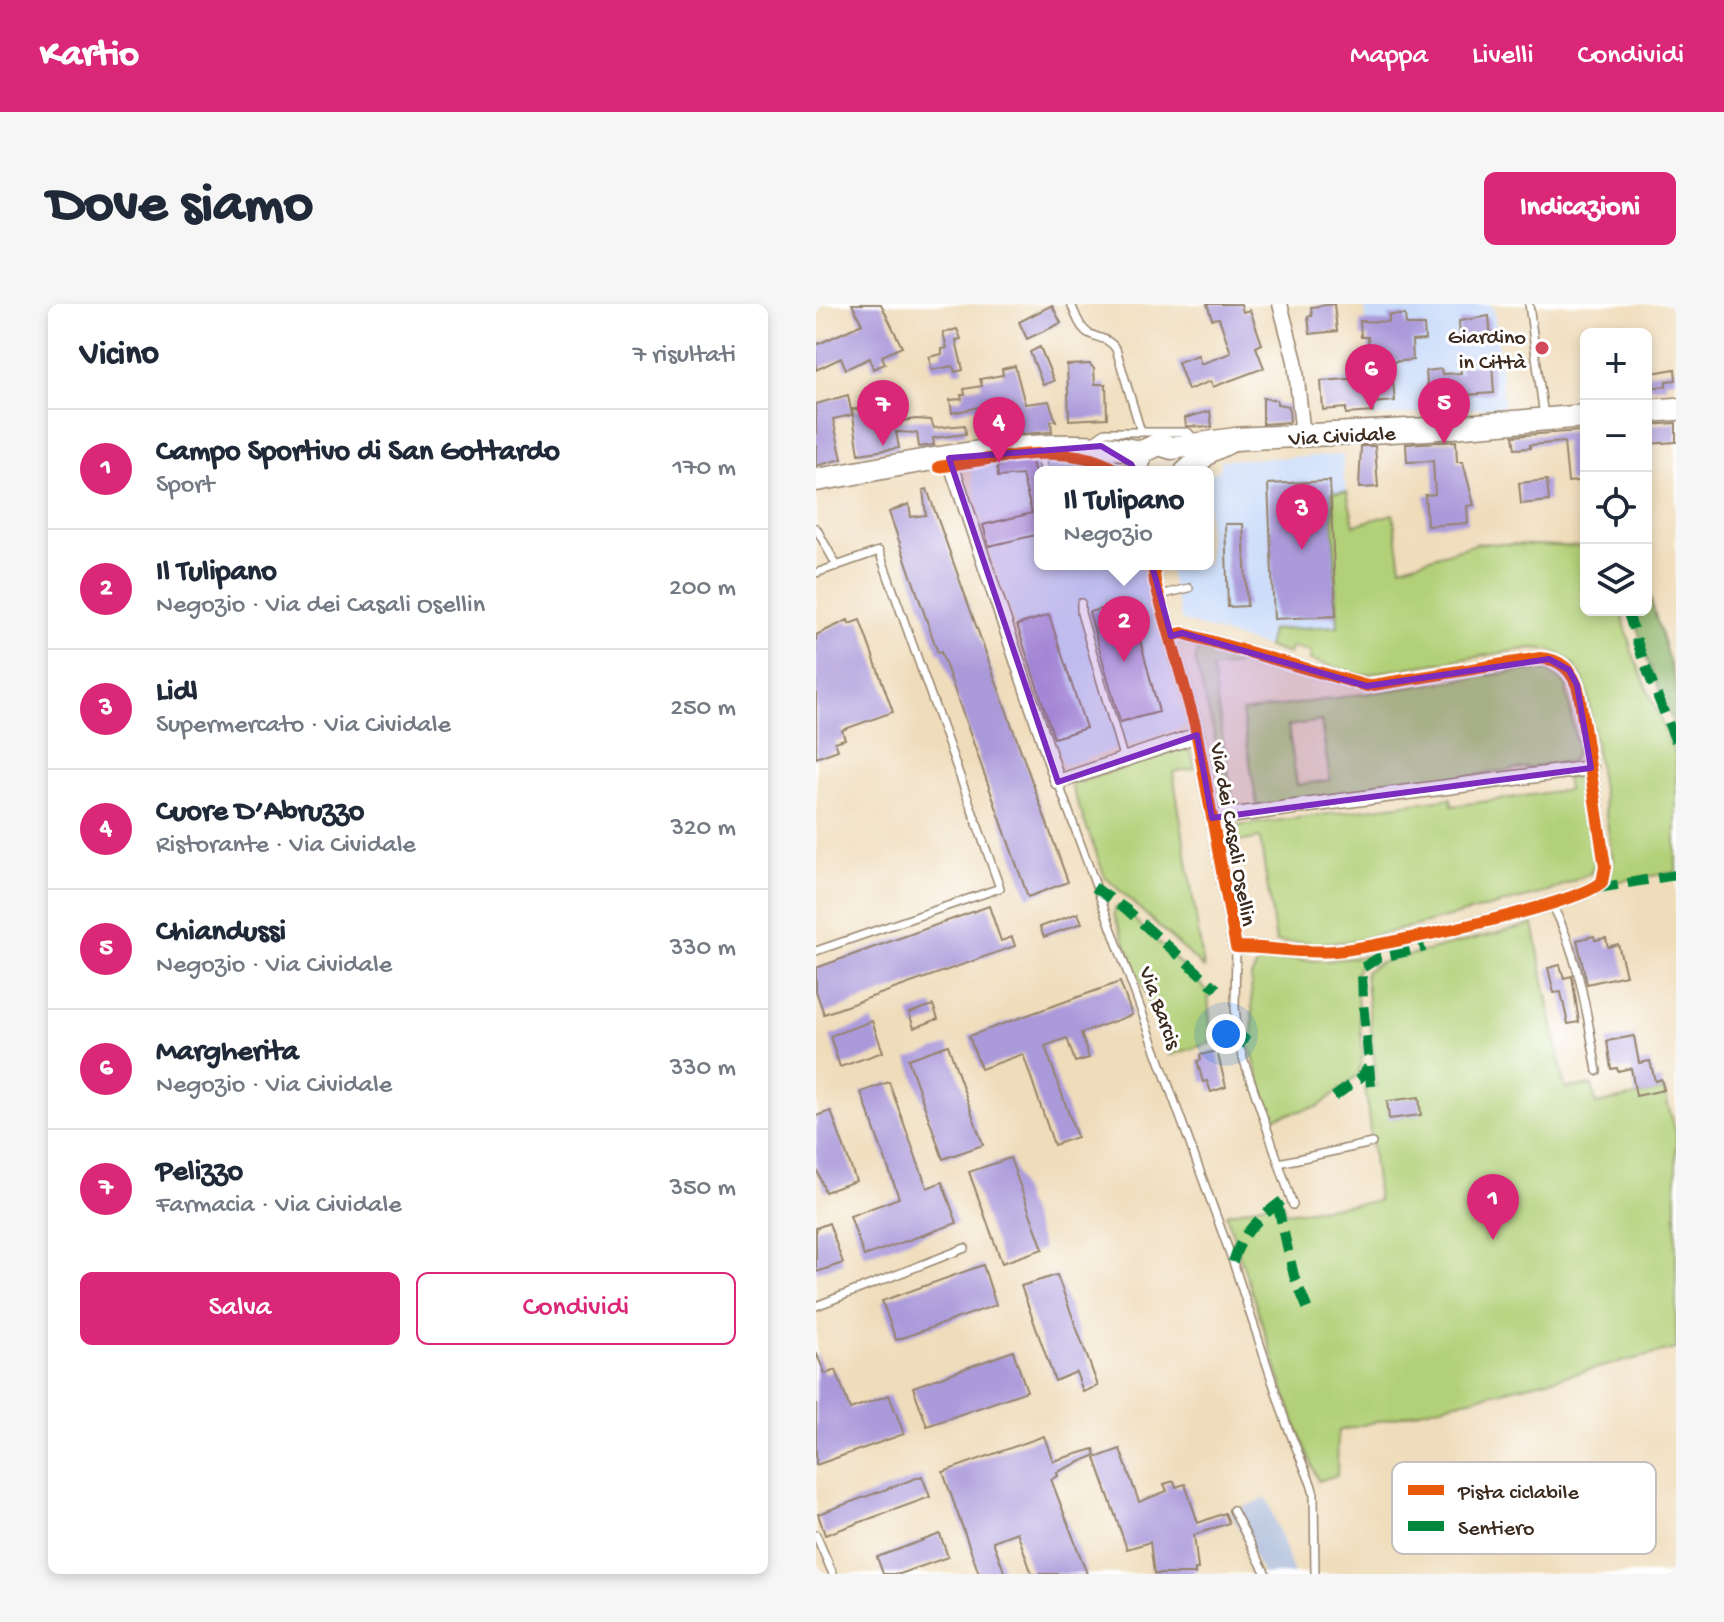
<!DOCTYPE html>
<html lang="it">
<meta charset="utf-8">
<style>
body{margin:0;font-family:"Gochi Hand",sans-serif;background:#f6f6f7;color:#1f2937}
.controls{position:absolute;right:24px;top:24px;display:grid;overflow:hidden;border-radius:12px;box-shadow:0 4px 12px #0003}
.controls button{width:72px;height:72px;display:grid;place-items:center;padding:0;border:0;border-bottom:2px solid #e0e1e3;background:#fff;color:#1f2937;font:40px sans-serif}
.you{position:absolute;left:410px;top:730px;width:28px;height:28px;margin:-20px;border:6px solid #fff;border-radius:50%;background:#1a73e8;box-shadow:0 0 0 12px #1a73e833}
.badge{display:grid;place-items:center;width:52px;height:52px;border-radius:50%;background:#db2777;color:#fff;font-size:26px;font-weight:700}
.pin{position:absolute;translate:-50% -66px;filter:drop-shadow(0 2px 4px #0008)}
.pin::after{content:'';position:absolute;top:42px;width:28px;height:24px;background:inherit;clip-path:polygon(0 0,100% 0,50% 100%)}
.popup{position:absolute;left:218px;top:162px;width:180px;height:104px;box-sizing:border-box;display:grid;place-content:center;border-radius:12px;background:#fff;filter:drop-shadow(0 2px 6px #0005);font-size:26px;white-space:nowrap;color:#747a83}
.popup b{font-size:30px;color:#1f2937}
.popup::after{content:'';position:absolute;left:50%;top:100%;margin-left:-16px;border:16px solid transparent;border-top-color:#fff}
.list{margin:0;padding:0;list-style:none}
h2{display:flex;justify-content:space-between;align-items:center;height:104px;margin:0;padding:0 32px;font-size:34px}
h2 small{font-size:26px;font-weight:400;color:#747a83}
.list li{display:grid;grid-template-columns:52px 1fr auto;gap:24px;align-items:center;box-sizing:border-box;height:120px;padding:0 32px;border-top:2px solid #e0e1e3}
.list b{display:block;font-size:30px;white-space:nowrap}
.list p{margin:0;font-size:26px;white-space:nowrap;color:#747a83}
.list em{font-size:26px;font-style:normal;color:#747a83}
.actions{display:flex;gap:16px;padding:24px 32px}
.actions a{flex:1;padding:18px 0;border:2px solid #db2777;border-radius:12px;text-align:center;font-size:28px;color:#db2777}
.actions .main{background:#db2777;color:#fff}
.icon{flex:none;width:44px;height:44px;fill:none;stroke:currentColor;stroke-width:2;stroke-linecap:round;stroke-linejoin:round}
.map{position:relative;flex:none;width:860px;height:1270px;overflow:hidden;border-radius:12px}
header{display:flex;align-items:center;gap:48px;box-sizing:border-box;height:112px;padding:0 40px;background:#db2777;color:#fff}
header strong{font-size:38px}
nav{display:flex;gap:44px;margin-inline-start:auto;font-size:28px}
.intro{display:flex;align-items:center;justify-content:space-between;box-sizing:border-box;height:192px;padding:0 48px}
h1{margin:0;font-size:56px}
.button{padding:20px 36px;border-radius:12px;background:#db2777;color:#fff;font-size:28px;font-weight:700}
main{display:flex;gap:48px;padding:0 48px}
aside{flex:1;background:#fff;border-radius:12px;box-shadow:0 4px 12px #0003}
.map>svg:first-child{display:block}
.built{fill:#cbdcf9}
.industrial{fill:#b7c5de}
.green{fill:#b2d078;stroke:#767d4b;stroke-width:2;fill-rule:evenodd}
.forest{fill:#8db268;stroke:#646e43;stroke-width:2}
.building{fill:#aa9ada}
.lines{fill:none;stroke-linecap:round;stroke-linejoin:round}
.lane-casing{stroke:#95836c;stroke-width:10}
.street-casing{stroke:#95836c;stroke-width:17}
.primary-casing{stroke:#95836c;stroke-width:25}
.lane{stroke:#fff;stroke-width:7}
.street{stroke:#fff;stroke-width:14}
.primary{stroke:#fff;stroke-width:22}
.quiet{stroke:#00873e;stroke-width:10;stroke-dasharray:20 10;stroke-linecap:butt}
.cycleway-casing{stroke:#fff;stroke-width:17}
.cycleway{stroke:#e8590c;stroke-width:12}
.marked{fill:#7b2cbf;fill-opacity:0.2;stroke:#7b2cbf;stroke-width:6;stroke-linejoin:round}
.poi-dot{fill:#d1495b;stroke:#fff;stroke-width:3}
.labels{text-anchor:middle;stroke-width:6;stroke-linejoin:round;paint-order:stroke}
.poi-label{font-size:22px;fill:#3b2a1e;stroke:#fff;text-anchor:end}
.street-label{font-size:22px;fill:#3b2a1e;stroke:#fff}
.key{fill:#fff;stroke:#c4bfbc;stroke-width:2}
.key-label{font-size:22px;fill:#3b2a1e}
</style>
<header>
<strong>Kartio</strong>
<nav><a>Mappa</a><a>Livelli</a><a>Condividi</a></nav>
</header>
<div class="intro"><h1>Dove siamo</h1><a class="button">Indicazioni</a></div>
<main>
<aside>
<h2>Vicino<small>7 risultati</small></h2>
<ul class="list">
<li><span class="badge">1</span><div><b>Campo Sportivo di San Gottardo</b><p>Sport</p></div><em>170 m</em></li>
<li><span class="badge">2</span><div><b>Il Tulipano</b><p>Negozio · Via dei Casali Osellin</p></div><em>200 m</em></li>
<li><span class="badge">3</span><div><b>Lidl</b><p>Supermercato · Via Cividale</p></div><em>250 m</em></li>
<li><span class="badge">4</span><div><b>Cuore D’Abruzzo</b><p>Ristorante · Via Cividale</p></div><em>320 m</em></li>
<li><span class="badge">5</span><div><b>Chiandussi</b><p>Negozio · Via Cividale</p></div><em>330 m</em></li>
<li><span class="badge">6</span><div><b>Margherita</b><p>Negozio · Via Cividale</p></div><em>330 m</em></li>
<li><span class="badge">7</span><div><b>Pelizzo</b><p>Farmacia · Via Cividale</p></div><em>350 m</em></li>
</ul>
<div class="actions"><a class="main">Salva</a><a>Condividi</a></div>
</aside>
<div class="map">
<svg width="860" height="1270" viewBox="0 0 860 1270">
<rect width="100%" height="100%" fill="#fff"/>
<filter id="ink" filterUnits="userSpaceOnUse"><feTurbulence type="fractalNoise" baseFrequency=".0125" numOctaves="2"/><feDisplacementMap in="SourceGraphic" scale="16" xChannelSelector="R" yChannelSelector="G"/><feConvolveMatrix kernelMatrix="1 2 1 2 8 2 1 2 1" color-interpolation-filters="sRGB"/></filter>
<filter id="wash" filterUnits="userSpaceOnUse"><feTurbulence type="fractalNoise" baseFrequency=".006" numOctaves="4" result="noise"/><feDisplacementMap in="SourceGraphic" scale="32" xChannelSelector="R" yChannelSelector="G"/><feGaussianBlur stdDeviation="1.8" result="paint"/><feColorMatrix in="noise" values="0 0 0 0 0 0 0 0 0 0 0 0 0 0 0 0 0 1.4 0 .05"/><feComposite in="paint" operator="in"/></filter>
<g filter="url(#wash)">
<rect width="100%" height="100%" fill="#efdcba"/>
<!-- built -->
<g class="built">
<polygon points="548,0 673,0 678,4 688,102 557,113 554,45"/>
<polygon points="527,151 527,171 538,221 546,371 494,356 495,348 475,343 473,350 366,317 354,272 354,260 392,260 392,171 404,166 405,156"/>
<polygon points="216,157 273,163 292,168 224,168 224,260 324,260 371,422 247,462 172,242 154,162"/>
</g>
<!-- industrial -->
<polygon class="industrial" points="451,1194 478,1270 447,1270 414,1208"/>
<!-- green -->
<g class="green">
<path d="M516 188H531L538 221 577 210 585 263 663 239 770 243V306H805L816 348 860 453V568L791 579 797 557 771 387C763 358 746 345 716 344L546 371 494 356 495 348 475 343 473 350 451 343 455 326 522 322Z"/>
<polygon points="389,345 423,354 421,361 396,365 418,505 412,501 398,429 379,356 381,348"/>
<path d="M710 366 733 367 750 381 761 446 756 457 441 502 426 408ZM505 417 514 476 481 481 472 422Z"/>
<polygon points="364,445 375,448 379,464 357,468 388,664 289,573 255,481"/>
<polygon points="750,473 762,474 769,483 779,561 775,569 732,588 539,637 507,639 460,638 444,534 418,539 417,526 421,522 635,494 636,502 752,486"/>
<polygon points="302,602 307,604 392,688 395,739 354,751 298,611 299,605"/>
<polygon points="717,620 749,784 776,781 780,800 848,786 860,829 860,1045 522,1127 521,1171 502,1177 478,1116 410,910 465,896 470,909 562,897 549,783 561,782 549,668 563,659"/>
<polygon points="558,651 545,659 539,671 547,751 542,771 503,802 456,814 432,737 432,731 437,728 435,673 442,659 456,655 509,657"/>
</g>
<!-- forest -->
<polygon class="forest" points="830,280 860,381 860,426 830,353 816,306 830,306"/>
<g id="blocks">
<!-- building -->
<g class="building">
<polygon points="36,0 65,0 86,43 66,52 69,60 57,65 54,54 30,65 25,54 0,66 0,41 46,20"/>
<polygon points="391,0 425,0 427,8 434,6 446,40 440,43 448,64 397,83 395,77 372,86 362,58 382,51 385,60 415,49 403,14 396,15"/>
<polygon points="518,0 521,27 494,30 492,12 496,12 495,3"/>
<polygon points="236,1 245,19 211,35 203,18"/>
<polygon points="573,11 589,11 590,21 608,21 609,36 596,37 597,56 575,58 579,97 556,99 557,108 530,110 530,104 507,106 505,77 545,74 545,65 551,64 551,56 554,55 552,33 545,33 544,17 573,18"/>
<polygon points="673,12 675,35 644,37 643,17"/>
<polygon points="141,25 145,35 140,36 147,66 139,68 137,62 116,66 113,53 126,50 126,45 131,44 127,29"/>
<polygon points="224,43 238,77 227,81 214,48"/>
<polygon points="676,59 678,89 650,91 650,95 625,97 625,93 612,94 610,67 625,65 626,70 645,69 644,62"/>
<polygon points="274,60 278,65 279,80 290,80 291,114 253,116 251,61"/>
<polygon points="199,62 209,100 233,97 240,117 235,117 236,128 178,132 176,119 196,117 195,96 136,109 134,96 146,95 145,91 149,91 148,85 166,82 164,75 187,71 186,65"/>
<polygon points="859,65 860,76 850,77 850,82 830,84 830,70"/>
<polygon points="32,91 36,111 17,115 26,155 0,162 0,100"/>
<polygon points="447,94 461,96 461,100 473,102 474,118 447,120"/>
<polygon points="36,105 62,106 65,120 100,115 115,116 118,124 149,121 150,130 117,134 118,141 103,143 101,129 80,128 83,144 43,150"/>
<polygon points="394,107 396,123 370,122 369,114"/>
<polygon points="860,119 860,138 830,140 830,121"/>
<polygon points="763,127 766,158 770,158 770,176 752,178 748,138 714,141 714,144 699,145 697,132"/>
<polygon points="640,137 641,158 647,158 658,201 651,202 652,219 611,222 609,191 619,190 617,157 591,158 590,140"/>
<polygon points="545,142 559,142 562,183 543,184"/>
<polygon points="216,157 224,188 224,230 173,242 167,221 216,209 206,171 182,173 181,160"/>
<polygon points="731,176 733,197 705,200 703,179"/>
<polygon points="514,177 520,312 458,315 452,180"/>
<polygon points="111,185 252,578 212,593 125,348 122,349 73,208 93,200 95,213 110,211 107,186"/>
<polygon points="409,220 427,220 431,302 412,303"/>
<polygon points="314,298 343,408 304,418 273,308"/>
<polygon points="233,311 270,424 238,434 201,321"/>
<polygon points="32,316 33,320 44,316 77,408 26,426 29,435 19,438 22,446 0,454 0,331"/>
<polygon points="173,602 185,637 196,633 199,642 8,710 0,687 0,664"/>
<polygon points="262,609 266,619 228,633 224,623"/>
<polygon points="778,632 779,636 790,634 792,643 802,640 810,671 771,680 761,636"/>
<polygon points="744,661 748,674 756,672 763,718 752,720 745,688 738,689 732,664"/>
<polygon points="304,678 316,711 265,729 273,754 259,758 251,734 229,742 261,833 238,841 207,750 165,765 153,732"/>
<polygon points="117,701 122,715 98,724 93,709"/>
<polygon points="56,717 67,748 24,763 14,732"/>
<polygon points="818,732 823,759 834,757 839,777 845,775 848,786 820,792 815,764 802,767 801,764 795,765 791,737"/>
<polygon points="132,741 167,841 127,855 92,755"/>
<polygon points="401,747 410,783 395,788 391,777 387,778 381,757 385,756 384,751"/>
<polygon points="73,778 111,884 126,878 141,919 48,952 34,912 83,894 45,788"/>
<polygon points="603,793 605,811 573,815 571,797"/>
<polygon points="15,807 40,877 9,888 0,863 0,812"/>
<polygon points="194,854 227,945 186,959 153,868"/>
<polygon points="13,919 27,959 0,968 0,924"/>
<polygon points="167,961 180,1001 80,1036 66,997"/>
<polygon points="241,971 282,1082 267,1088 260,1068 239,1077 205,982"/>
<polygon points="197,1047 211,1087 111,1122 97,1083"/>
<polygon points="0,1048 9,1070 20,1066 34,1105 73,1091 88,1130 0,1161"/>
<polygon points="228,1132 237,1157 278,1145 280,1151 241,1168 242,1172 235,1175 271,1270 216,1270 201,1228 177,1237 189,1270 163,1270 127,1168"/>
<polygon points="304,1145 323,1198 351,1187 348,1180 358,1177 360,1183 369,1180 382,1219 409,1209 413,1219 378,1231 382,1265 379,1265 379,1270 338,1270 334,1238 311,1245 279,1154"/>
<polygon points="106,1172 114,1193 9,1231 2,1210"/>
<polygon points="124,1230 132,1253 84,1270 67,1270 61,1253"/>
</g>
</g>
</g>
<g filter="url(#ink)">
<use href="#blocks" fill-opacity="0" stroke="#95836c" stroke-width="2"/>
<g class="lines">
<defs>
<g id="lane">
<path d="M255 0C259 9 263 23 272 29 282 35 292 33 300 45L325 128"/>
<polyline points="713,0 728,113"/>
<polyline points="276,137 289,128 372,128 380,137"/>
<polyline points="222,146 229,168"/>
<polyline points="0,224 21,262"/>
<polyline points="0,269 63,247 184,584 0,647"/>
<polyline points="344,291 373,284"/>
<polyline points="265,299 265,309 308,456"/>
<polyline points="242,478 417,958 470,1119 495,1180 498,1190 499,1270"/>
<path d="M736 600C763 652 771 710 781 767"/>
<polyline points="420,643 419,703 423,742 477,901"/>
<polyline points="463,859 556,839"/>
<polyline points="0,1002 149,944"/>
<polyline points="417,1206 450,1270"/>
<polyline points="0,1231 17,1270"/>
</g>
<g id="street">
<polyline points="464,0 479,57 487,132"/>
<polyline points="133,154 242,478 381,431"/>
<path d="M337 260 339 278 379 421 420 643C453 643 485 650 519 647 559 644 763 601 786 578L789 563 763 389C758 368 746 355 724 354L551 382 366 329 355 332"/>
<polyline points="396,514 775,464"/>
</g>
<g id="primary">
<polyline points="830,107 860,105"/>
<polyline points="320,167 326,148 343,140 356,144 419,135 611,125 770,112"/>
<polyline points="370,168 394,147 411,139"/>
<path d="M0 176C106 158 218 129 326 148"/>
</g>
</defs>
<!-- lane casing -->
<use href="#lane" class="lane-casing"/>
<!-- street casing -->
<use href="#street" class="street-casing"/>
<!-- primary casing -->
<use href="#primary" class="primary-casing"/>
<!-- lane -->
<use href="#lane" class="lane"/>
<!-- street -->
<use href="#street" class="street"/>
<!-- primary -->
<use href="#primary" class="primary"/>
<!-- quiet -->
<g class="quiet">
<polyline points="811,306 827,356 860,438"/>
<polyline points="278,583 310,605 401,685"/>
<polyline points="782,584 860,571"/>
<polyline points="423,742 430,730"/>
<polyline points="555,782 547,698 546,664 562,654 609,643"/>
<polyline points="518,793 545,773 552,763"/>
<polyline points="461,899 478,972 492,1006"/>
<path d="M417 958C426 926 448 910 474 891"/>
</g>
<defs>
<g id="cycleway">
<path d="M123 163C172 155 260 135 302 168"/>
<path d="M337 260 339 278 379 421 420 643C453 643 485 650 519 647 559 644 763 601 786 578L789 563 763 389C758 368 746 355 724 354L551 382 366 329 355 332"/>
</g>
</defs>
<!-- cycleway casing -->
<use href="#cycleway" class="cycleway-casing"/>
<!-- cycleway -->
<use href="#cycleway" class="cycleway"/>
</g>
</g>
<!-- marked area -->
<path class="marked" d="M285 142 315 160 341 206 337 265 355 332 366 329 551 382 733 355 753 366 761 381 775 464 396 514 381 431 242 478 133 154Z"/>
<!-- markers -->
<circle class="poi-dot" cx="726" cy="44" r="8"/>
<g class="labels">
<!-- poi labels -->
<g class="poi-label">
<text x="710" y="39">Giardino<tspan x="710" dy="25">in Città</tspan></text>
</g>
<!-- street labels -->
<g class="street-label">
<text transform="translate(526 130) rotate(-3)" y="8">Via Cividale</text>
<text transform="translate(419 530) rotate(80)" y="8">Via dei Casali Osellin</text>
<text transform="translate(346 703) rotate(70)" y="8">Via Barcis</text>
</g>
</g>
<!-- legend -->
<rect x="576" y="1158" width="264" height="92" rx="12" class="key"/>
<rect x="592" y="1181" width="36" height="10" fill="#e8590c"/>
<rect x="592" y="1217" width="36" height="10" fill="#00873e"/>
<g class="key-label">
<text x="642" y="1194">Pista ciclabile</text>
<text x="642" y="1230">Sentiero</text>
</g>
</svg>
<div class="controls">
<button>+</button>
<button>−</button>
<button><svg class="icon" aria-label="locate" viewBox="0 0 24 24"><circle cx="12" cy="12" r="6"/><path d="M12 2v4M12 18v4M2 12h4M18 12h4"/></svg></button>
<button><svg class="icon" aria-label="layers" viewBox="0 0 24 24"><path d="M12 4l9 5-9 5-9-5zM3 14l9 5 9-5"/></svg></button>
</div>
<div class="you"></div>
<div class="pin badge" style="left:677px;top:936px">1</div>
<div class="pin badge" style="left:308px;top:358px">2</div>
<div class="popup"><b>Il Tulipano</b>Negozio</div>
<div class="pin badge" style="left:486px;top:246px">3</div>
<div class="pin badge" style="left:183px;top:159px">4</div>
<div class="pin badge" style="left:628px;top:140px">5</div>
<div class="pin badge" style="left:555px;top:106px">6</div>
<div class="pin badge" style="left:67px;top:142px">7</div>
</div>
</main>
